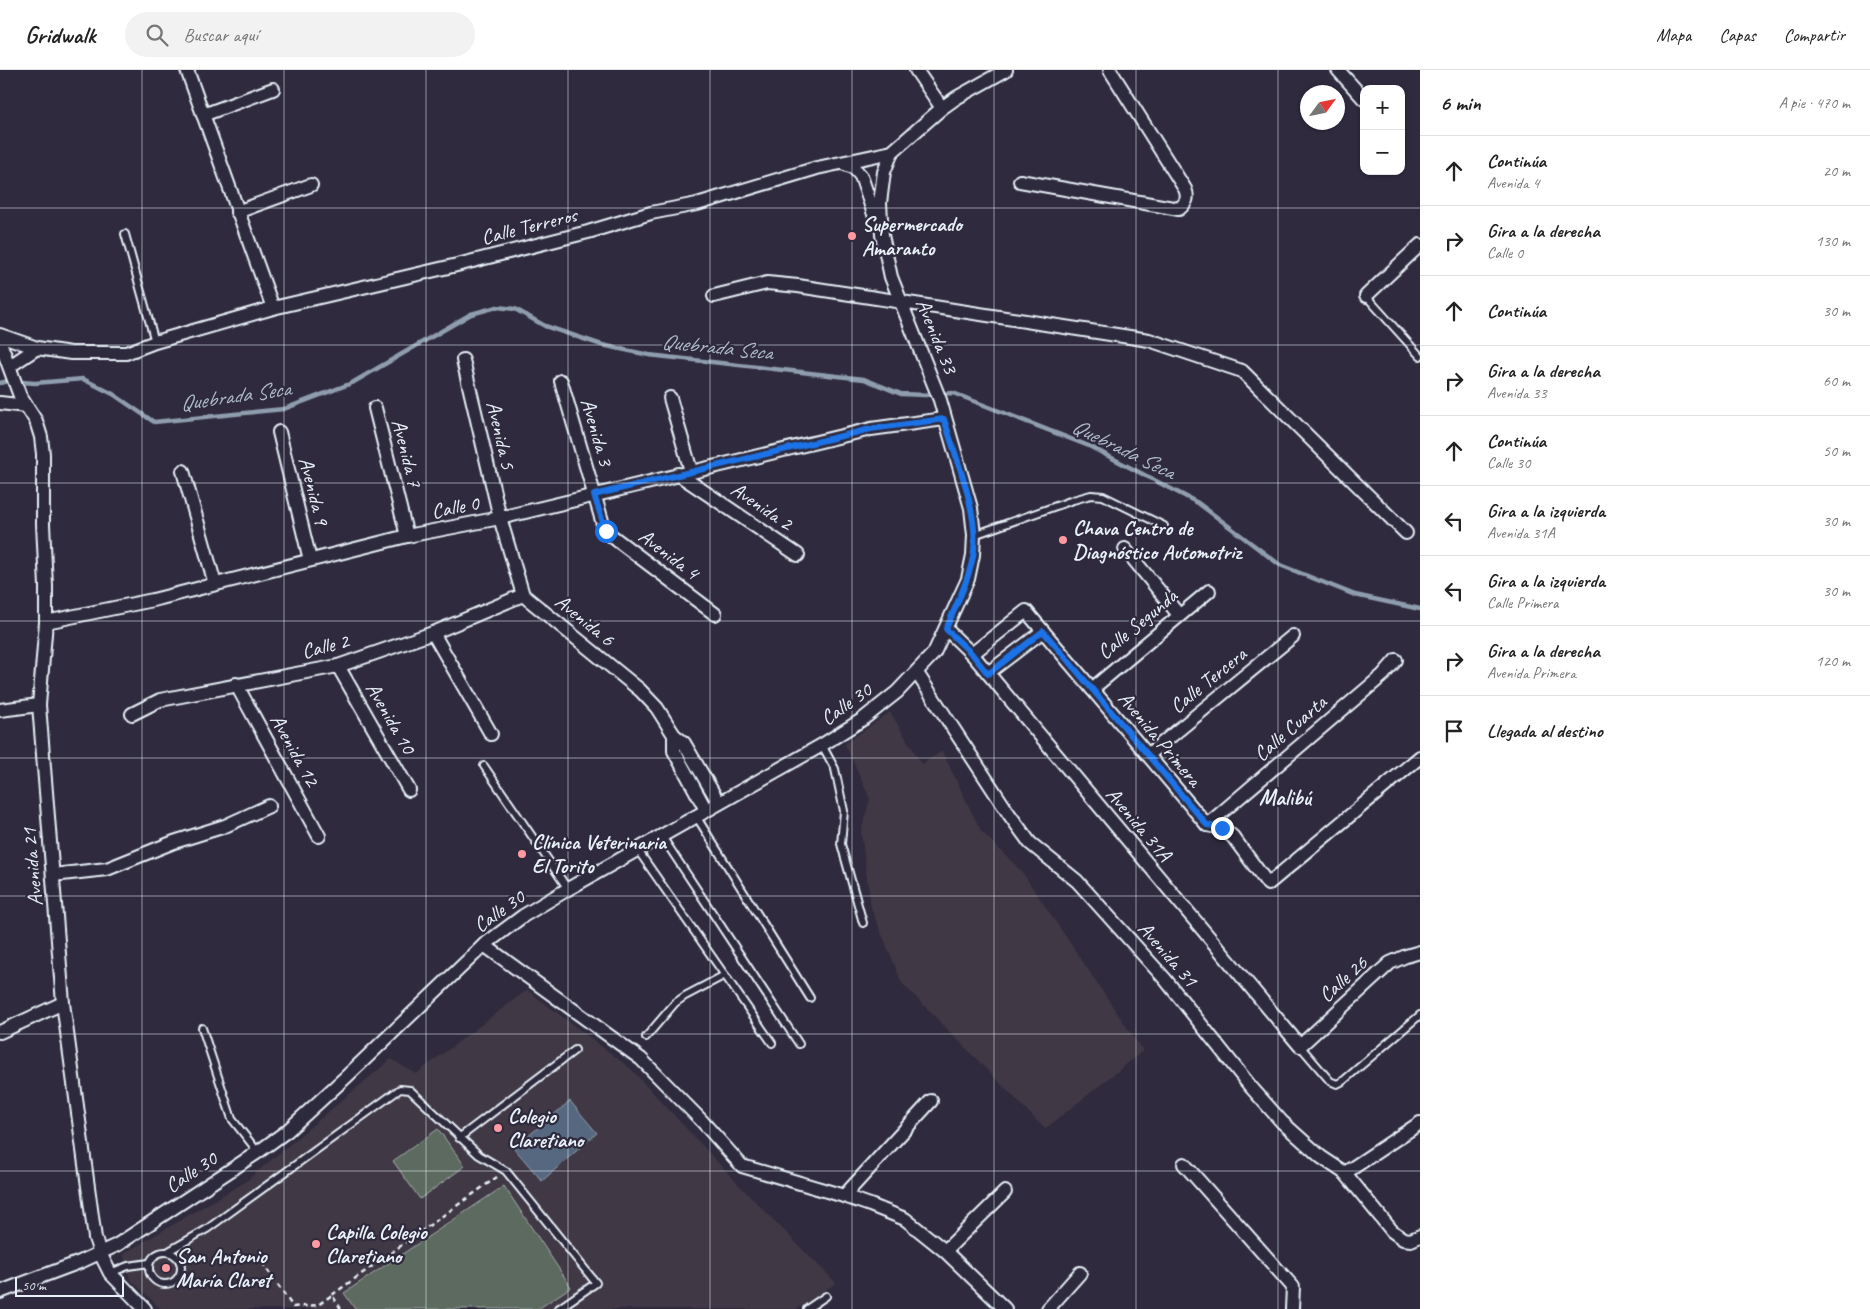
<!DOCTYPE html>
<html lang="es">
<meta charset="utf-8">
<style>
body{margin:0;font-family:Caveat,sans-serif;background:#f2f2f2;color:#222}
.controls{position:absolute;right:15px;top:15px;display:grid;overflow:hidden;border-radius:10px;box-shadow:0 1px 4px #0004}
.controls button{width:45px;height:45px;display:grid;place-items:center;padding:0;border:0;border-bottom:1px solid #e0e0e0;background:#fff;color:#222;font:25px sans-serif}
.compass{position:absolute;left:1300px;top:15px;width:45px;height:45px;border-radius:50%;background:#fff;box-shadow:0 1px 4px #0004;rotate:57deg}
.scale{position:absolute;left:15px;bottom:12px;width:109px;box-sizing:border-box;padding-left:5px;border:2px solid #e8f1f8;border-top:0;font-size:14px;line-height:18px;white-space:nowrap;color:#e8f1f8;-webkit-text-stroke:4px #2f2a3d;paint-order:stroke}
.stop{position:absolute;width:15px;height:15px;margin:-11px;border:4px solid #1a73e8;border-radius:50%;background:#fff}
.stop.end{background:#1a73e8;border-color:#fff;box-shadow:0 1px 5px #0008}
.list{margin:0;padding:0;list-style:none}
h2{display:flex;justify-content:space-between;align-items:center;height:65px;margin:0;padding:0 20px;font-size:21px}
h2 small{font-size:16px;font-weight:400;color:#767676}
.list li{display:grid;grid-template-columns:32px 1fr auto;gap:15px;align-items:center;box-sizing:border-box;height:70px;padding:0 20px;border-top:1px solid #e0e0e0}
.list b{display:block;font-size:19px;white-space:nowrap}
.list p{margin:0;font-size:16px;white-space:nowrap;color:#767676}
.list em{font-size:16px;font-style:normal;color:#767676}
.icon{flex:none;width:28px;height:28px;fill:none;stroke:currentColor;stroke-width:2;stroke-linecap:round;stroke-linejoin:round}
.map{position:relative;flex:none;width:1420px;height:1239px;overflow:hidden}
header{display:flex;align-items:center;gap:30px;box-sizing:border-box;height:70px;padding:0 25px;background:#fff;border-bottom:1px solid #e0e0e0}
header strong{font-size:24px}
nav{display:flex;gap:28px;margin-inline-start:auto;font-size:18px}
.search{width:350px;height:45px;background:#f2f2f2;display:flex;align-items:center;gap:12px;box-sizing:border-box;padding:0 18px;border-radius:28px;color:#767676;font-size:19px}
main{display:flex}
aside{flex:1;background:#fff}
.map>svg:first-child{display:block}
.built{fill:#413845}
.green{fill:#5d6a5f;stroke:#a2aeac}
.water{fill:#54677f;stroke:#8f9eaf}
.lines{fill:none;stroke-linecap:round;stroke-linejoin:round}
.stream{stroke:#8f9eaf;stroke-width:4.5}
.lane-casing{stroke:#e8f1f8;stroke-width:10}
.street-casing{stroke:#e8f1f8;stroke-width:16}
.path{stroke:#e8f1f8;stroke-width:2.5;stroke-dasharray:5 4;stroke-linecap:butt}
.lane{stroke:#2f2a3d;stroke-width:6}
.street{stroke:#2f2a3d;stroke-width:12}
.route{stroke:#1a73e8;stroke-width:6}
.grid{fill:none;stroke:#e8f1f8;stroke-width:1;stroke-opacity:0.55}
.poi-dot{fill:#ff9aa2;stroke:#2f2a3d;stroke-width:2}
.labels{text-anchor:middle;stroke-width:4.5;stroke-linejoin:round;paint-order:stroke}
.poi-label{font-size:21px;font-weight:bold;fill:#e8f1f8;stroke:#2f2a3d;text-anchor:start}
.street-label{font-size:21px;fill:#e8f1f8;stroke:#2f2a3d}
.water-label{font-size:22px;font-style:italic;fill:#adbac8;stroke:#2f2a3d}
.neighbourhood-label{font-size:22px;font-weight:bold;fill:#e8f1f8;stroke:#2f2a3d}
</style>
<header>
<strong>Gridwalk</strong>
<div class="search"><svg class="icon" aria-label="search" viewBox="0 0 24 24"><circle cx="10" cy="10" r="6"/><path d="M15 15l6 6"/></svg>Buscar aquí</div>
<nav><a>Mapa</a><a>Capas</a><a>Compartir</a></nav>
</header>
<main>
<div class="map">
<svg width="1420" height="1239" viewBox="0 0 1420 1239">
<rect width="100%" height="100%" fill="#2f2a3d"/>
<filter id="ink" filterUnits="userSpaceOnUse"><feTurbulence type="fractalNoise" baseFrequency=".02" numOctaves="2"/><feDisplacementMap in="SourceGraphic" scale="10" xChannelSelector="R" yChannelSelector="G"/><feConvolveMatrix kernelMatrix="1 2 1 2 8 2 1 2 1" color-interpolation-filters="sRGB"/></filter>
<g filter="url(#ink)">
<!-- built -->
<g class="built">
<polygon points="890,642 922,694 942,681 981,761 1022,802 1143,981 1045,1059 902,913 871,838 861,762 870,729 845,674"/>
<polygon points="527,920 630,998 739,1115 836,1213 797,1239 161,1239 130,1209 123,1184 245,1112 391,989 416,1004"/>
</g>
<!-- green -->
<g class="green">
<polygon points="438,1059 465,1096 420,1129 393,1091"/>
<polygon points="504,1116 571,1217 538,1239 355,1239 344,1223"/>
</g>
<!-- water -->
<polygon class="water" points="570,1031 597,1063 542,1111 514,1078"/>
<g class="lines">
<!-- stream -->
<polyline class="stream" points="0,313 8,311 35,313 83,309 113,324 154,352 284,339 352,313 471,244 497,237 515,239 545,256 602,275 649,285 864,309 901,324 925,325 953,323 1089,376 1198,433 1280,495 1355,525 1420,539"/>
<defs>
<g id="lane">
<polyline points="125,164 155,272"/>
<polyline points="1366,226 1420,286"/>
<polyline points="974,465 1073,430 1091,425 1103,426 1164,456"/>
<polyline points="822,675 835,699 844,741 841,774 863,853"/>
<polyline points="484,696 568,819"/>
<polyline points="696,746 810,928"/>
<polyline points="661,765 799,974"/>
<polyline points="637,779 772,973"/>
<polyline points="202,958 232,1049 258,1082"/>
<polyline points="646,967 675,933 685,926 725,905"/>
<polyline points="1300,976 1330,1011 1337,1014 1343,1011 1420,945"/>
<polyline points="459,1068 575,980"/>
<circle cx="165" cy="1198" r="16"/>
<polyline points="167,1182 207,1159 400,1019 410,1020 479,1085 506,1101 596,1213 558,1239"/>
<polyline points="110,1203 128,1196 149,1193"/>
<polyline points="807,1239 826,1226"/>
</g>
<g id="street">
<polyline points="187,0 273,238"/>
<polyline points="916,0 942,38"/>
<polyline points="1338,0 1364,29"/>
<polyline points="203,45 273,19"/>
<polyline points="842,93 853,97 861,106 877,153"/>
<path d="M1020 111 1179 139C1186 133 1189 128 1185 119L1110 0"/>
<polyline points="237,142 311,115"/>
<polyline points="714,226 767,213 798,216 1149,270 1242,301 1406,463"/>
<polyline points="1366,226 1420,175"/>
<polyline points="0,265 37,278 71,283 126,283 155,272 273,238 457,195 588,162 651,143 697,134 817,98 892,82 942,38 956,28 1006,0"/>
<polyline points="0,272 20,326 36,351 41,367 43,384 43,454 46,516 46,552 39,635 63,933 95,1168 100,1183 110,1203 145,1239"/>
<polyline points="463,290 500,448 523,525 640,620 657,638 674,665 684,673 719,733"/>
<polyline points="10,296 37,278"/>
<polyline points="561,311 605,461 715,544"/>
<polyline points="670,328 691,401"/>
<polyline points="0,333 26,336"/>
<polyline points="375,338 407,466"/>
<polyline points="279,362 310,490"/>
<polyline points="183,401 215,514"/>
<polyline points="678,404 798,485"/>
<polyline points="1125,479 1179,545"/>
<polyline points="46,552 153,530 407,466 500,448 871,359 944,349"/>
<polyline points="946,559 972,584 1300,976 1390,893 1406,886 1420,882"/>
<polyline points="433,563 491,664"/>
<polyline points="972,584 1026,541 1207,755 1222,758 1233,767 1268,814 1420,687"/>
<polyline points="338,596 409,720"/>
<polyline points="917,603 1009,744 1030,773 1077,811 1165,909 1250,1016 1282,1052 1321,1087 1345,1103 1392,1161 1403,1169 1411,1170 1420,1166"/>
<polyline points="988,603 1043,561"/>
<polyline points="236,614 319,766"/>
<polyline points="1092,619 1209,521"/>
<polyline points="0,640 39,635"/>
<polyline points="132,644 160,630 338,596 433,563 523,525"/>
<polyline points="674,665 674,681 706,740"/>
<polyline points="1148,685 1293,566"/>
<polyline points="1207,755 1383,605 1396,590"/>
<polyline points="53,805 107,799 174,772 225,756 269,736"/>
<polyline points="484,875 641,989 701,1050 742,1096 844,1126 870,1135 905,1149 945,1181 1005,1239"/>
<polyline points="0,962 63,933"/>
<polyline points="1184,1094 1293,1217 1292,1239"/>
<polyline points="1345,1103 1420,1053"/>
<polyline points="844,1126 931,1031"/>
<polyline points="945,1181 1005,1122"/>
<polyline points="0,1222 80,1192 117,1175 258,1082 287,1061 346,1007 484,875 523,846 568,819 822,675 863,649 897,622 934,583 968,509 973,485 974,465 971,438 940,330 891,207 882,165 880,133 884,102 892,82"/>
<polyline points="1048,1239 1080,1203"/>
</g>
</defs>
<!-- lane casing -->
<use href="#lane" class="lane-casing"/>
<!-- street casing -->
<use href="#street" class="street-casing"/>
<!-- path -->
<g class="path">
<polyline points="257,1185 293,1237 318,1235 332,1225 341,1239"/>
<polyline points="332,1225 497,1107"/>
</g>
<!-- lane -->
<use href="#lane" class="lane"/>
<!-- street -->
<use href="#street" class="street"/>
</g>
</g>
<g class="lines" filter="url(#ink)">
<!-- route -->
<path class="route" d="M606 461 594 425 871 359 944 349C956 389 981 447 973 487 968 512 956 535 946 559L972 584 988 604 1043 561 1207 755 1222 758"/>
</g>
<!-- grid -->
<path class="grid" d="M142 0V1239M284 0V1239M426 0V1239M568 0V1239M710 0V1239M852 0V1239M994 0V1239M1136 0V1239M1278 0V1239M0 138H1420M0 275H1420M0 413H1420M0 551H1420M0 688H1420M0 826H1420M0 964H1420M0 1101H1420"/>
<!-- markers -->
<g class="poi-dot">
<circle cx="852" cy="166" r="5"/>
<circle cx="1063" cy="470" r="5"/>
<circle cx="522" cy="784" r="5"/>
<circle cx="498" cy="1058" r="5"/>
<circle cx="316" cy="1174" r="5"/>
<circle cx="166" cy="1198" r="5"/>
</g>
<g class="labels">
<!-- poi labels -->
<g class="poi-label">
<text x="862" y="161">Supermercado<tspan x="862" dy="24">Amaranto</tspan></text>
<text x="1073" y="465">Chava Centro de<tspan x="1073" dy="24">Diagnóstico Automotriz</tspan></text>
<text x="532" y="779">Clínica Veterinaria<tspan x="532" dy="24">El Torito</tspan></text>
<text x="508" y="1053">Colegio<tspan x="508" dy="24">Claretiano</tspan></text>
<text x="326" y="1169">Capilla Colegio<tspan x="326" dy="24">Claretiano</tspan></text>
<text x="176" y="1193">San Antonio<tspan x="176" dy="24">María Claret</tspan></text>
</g>
<!-- street labels -->
<g class="street-label">
<text transform="translate(529 156) rotate(-14)" y="7">Calle Terreros</text>
<text transform="translate(937 266) rotate(68)" y="7">Avenida 33</text>
<text transform="translate(597 362) rotate(74)" y="7">Avenida 3</text>
<text transform="translate(501 365) rotate(77)" y="7">Avenida 5</text>
<text transform="translate(407 383) rotate(76)" y="7">Avenida 7</text>
<text transform="translate(314 421) rotate(76)" y="7">Avenida 9</text>
<text transform="translate(762 436) rotate(34)" y="7">Avenida 2</text>
<text transform="translate(455 437) rotate(-11)" y="7">Calle 0</text>
<text transform="translate(669 484) rotate(37)" y="7">Avenida 4</text>
<text transform="translate(585 550) rotate(39)" y="7">Avenida 6</text>
<text transform="translate(1137 554) rotate(-40)" y="7">Calle Segunda</text>
<text transform="translate(325 576) rotate(-14)" y="7">Calle 2</text>
<text transform="translate(1208 610) rotate(-39)" y="7">Calle Tercera</text>
<text transform="translate(846 634) rotate(-35)" y="7">Calle 30</text>
<text transform="translate(391 648) rotate(60)" y="7">Avenida 10</text>
<text transform="translate(1290 658) rotate(-41)" y="7">Calle Cuarta</text>
<text transform="translate(1160 669) rotate(50)" y="7">Avenida Primera</text>
<text transform="translate(295 680) rotate(61)" y="7">Avenida 12</text>
<text transform="translate(1139 754) rotate(50)" y="7">Avenida 31A</text>
<text transform="translate(32 797) rotate(-95)" y="7">Avenida 21</text>
<text transform="translate(499 841) rotate(-35)" y="7">Calle 30</text>
<text transform="translate(1168 884) rotate(49)" y="7">Avenida 31</text>
<text transform="translate(1343 909) rotate(-42)" y="7">Calle 26</text>
<text transform="translate(191 1102) rotate(-33)" y="7">Calle 30</text>
</g>
<!-- water labels -->
<g class="water-label">
<text transform="translate(717 276) rotate(6)" y="8">Quebrada Seca</text>
<text transform="translate(235 325) rotate(-8)" y="8">Quebrada Seca</text>
<text transform="translate(1124 378) rotate(26)" y="8">Quebrada Seca</text>
</g>
<!-- neighbourhood labels -->
<g class="neighbourhood-label">
<text x="1285" y="735">Malibú</text>
</g>
</g>
</svg>
<div class="controls">
<button>+</button>
<button>−</button>
</div>
<svg class="compass" viewBox="-18 -18 36 36"><path d="M0-13l5 13h-10z" fill="#e53935"/><path d="M0 13l5-13h-10z" fill="#767676"/></svg>
<div class="scale">50 m</div>
<div class="stop" style="left:606px;top:461px"></div>
<div class="stop end" style="left:1222px;top:758px"></div>
</div>
<aside>
<h2>6 min<small>A pie · 470 m</small></h2>
<ul class="list">
<li><svg class="icon" aria-label="ahead" viewBox="0 0 24 24"><path d="M12 20V5M6 11l6-6 6 6"/></svg><div><b>Continúa</b><p>Avenida 4</p></div><em>20 m</em></li>
<li><svg class="icon" aria-label="right" viewBox="0 0 24 24"><path d="M7 20v-9h11M14 6l5 5-5 5"/></svg><div><b>Gira a la derecha</b><p>Calle 0</p></div><em>130 m</em></li>
<li><svg class="icon" aria-label="ahead" viewBox="0 0 24 24"><path d="M12 20V5M6 11l6-6 6 6"/></svg><div><b>Continúa</b></div><em>30 m</em></li>
<li><svg class="icon" aria-label="right" viewBox="0 0 24 24"><path d="M7 20v-9h11M14 6l5 5-5 5"/></svg><div><b>Gira a la derecha</b><p>Avenida 33</p></div><em>60 m</em></li>
<li><svg class="icon" aria-label="ahead" viewBox="0 0 24 24"><path d="M12 20V5M6 11l6-6 6 6"/></svg><div><b>Continúa</b><p>Calle 30</p></div><em>50 m</em></li>
<li><svg class="icon" aria-label="left" viewBox="0 0 24 24"><path d="M17 20v-9H6M10 6l-5 5 5 5"/></svg><div><b>Gira a la izquierda</b><p>Avenida 31A</p></div><em>30 m</em></li>
<li><svg class="icon" aria-label="left" viewBox="0 0 24 24"><path d="M17 20v-9H6M10 6l-5 5 5 5"/></svg><div><b>Gira a la izquierda</b><p>Calle Primera</p></div><em>30 m</em></li>
<li><svg class="icon" aria-label="right" viewBox="0 0 24 24"><path d="M7 20v-9h11M14 6l5 5-5 5"/></svg><div><b>Gira a la derecha</b><p>Avenida Primera</p></div><em>120 m</em></li>
<li><svg class="icon" aria-label="arrive" viewBox="0 0 24 24"><path d="M6 21V4h12l-3 4 3 4H6"/></svg><div><b>Llegada al destino</b></div></li>
</ul>
</aside>
</main>
